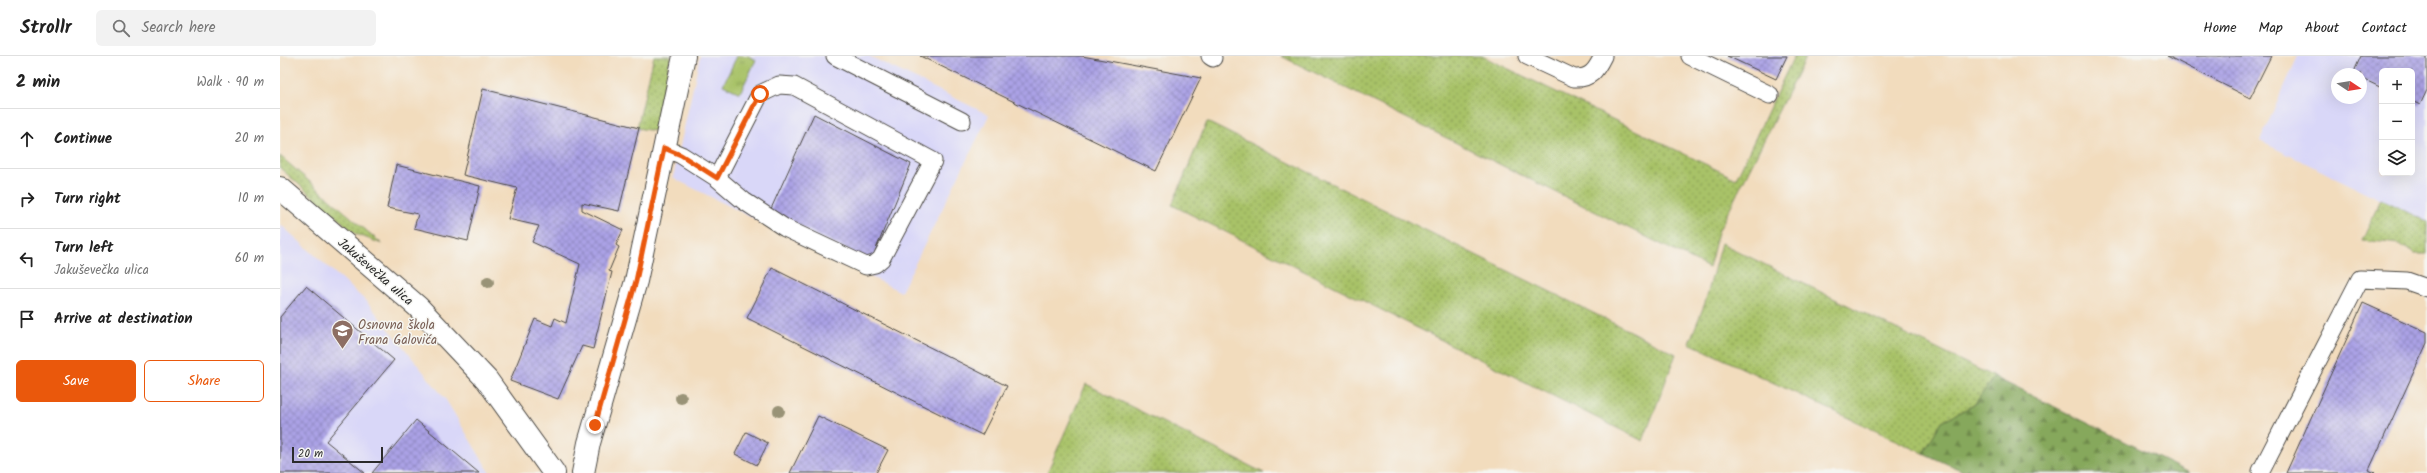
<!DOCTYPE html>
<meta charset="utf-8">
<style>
body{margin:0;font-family:Kalam,sans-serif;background:#f2f2f2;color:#222}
.controls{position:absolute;right:12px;top:12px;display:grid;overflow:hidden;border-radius:6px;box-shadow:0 4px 16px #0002}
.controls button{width:36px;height:36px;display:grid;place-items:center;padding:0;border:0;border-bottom:1px solid #e0e0e0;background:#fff;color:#222;font:20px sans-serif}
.compass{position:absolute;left:2051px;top:12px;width:36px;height:36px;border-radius:50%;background:#fff;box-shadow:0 4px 16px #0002;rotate:102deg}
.scale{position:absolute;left:12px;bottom:10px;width:91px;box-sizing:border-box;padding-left:4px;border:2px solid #2b2b2b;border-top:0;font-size:11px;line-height:14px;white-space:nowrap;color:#2b2b2b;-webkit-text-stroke:3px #f6f6f2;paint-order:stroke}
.stop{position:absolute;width:12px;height:12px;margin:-9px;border:3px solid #ea580c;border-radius:50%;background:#fff}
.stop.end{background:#ea580c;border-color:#fff;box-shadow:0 1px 4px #0008}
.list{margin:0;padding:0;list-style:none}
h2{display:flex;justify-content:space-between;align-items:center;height:52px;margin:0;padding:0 16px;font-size:17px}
h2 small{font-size:13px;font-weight:400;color:#767676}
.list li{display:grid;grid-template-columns:26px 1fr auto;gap:12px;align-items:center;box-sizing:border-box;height:60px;padding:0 16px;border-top:1px solid #e0e0e0}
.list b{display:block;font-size:15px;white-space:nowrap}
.list p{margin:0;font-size:13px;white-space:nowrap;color:#767676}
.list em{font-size:13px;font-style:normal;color:#767676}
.actions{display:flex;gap:8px;padding:12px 16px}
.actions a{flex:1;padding:9px 0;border:1px solid #ea580c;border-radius:6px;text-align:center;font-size:14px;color:#ea580c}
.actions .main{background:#ea580c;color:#fff}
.icon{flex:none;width:22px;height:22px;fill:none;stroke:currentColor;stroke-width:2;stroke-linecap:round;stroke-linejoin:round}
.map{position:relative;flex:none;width:2147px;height:417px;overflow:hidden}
header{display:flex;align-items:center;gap:24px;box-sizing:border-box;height:56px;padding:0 20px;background:#fff;border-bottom:1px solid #e0e0e0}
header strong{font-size:19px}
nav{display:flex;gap:22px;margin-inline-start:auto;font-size:14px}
.search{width:280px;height:36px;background:#f2f2f2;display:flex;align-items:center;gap:10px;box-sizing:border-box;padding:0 14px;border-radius:6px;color:#767676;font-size:15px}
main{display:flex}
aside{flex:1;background:#fff}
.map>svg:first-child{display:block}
.built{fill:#d9d7f8;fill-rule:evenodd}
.grass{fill:url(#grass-dots);stroke:#6a764a}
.forest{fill:url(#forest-firs);stroke:#586a44}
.park{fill:url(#park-tufts);stroke:#6a764a}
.building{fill:url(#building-cross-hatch)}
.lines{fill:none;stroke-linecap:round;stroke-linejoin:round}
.service-casing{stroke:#494641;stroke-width:19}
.minor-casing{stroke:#494641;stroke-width:24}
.secondary-casing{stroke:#494641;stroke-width:24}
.service{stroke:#fff;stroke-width:17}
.minor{stroke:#fff;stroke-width:22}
.secondary{stroke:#fff;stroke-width:22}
.tree{fill:#999377}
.route{stroke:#ea580c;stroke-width:5}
.labels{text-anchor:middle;stroke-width:3;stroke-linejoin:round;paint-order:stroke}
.street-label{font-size:13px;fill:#2b2b2b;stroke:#f6f6f2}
.education-label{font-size:13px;fill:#785e54;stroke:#f6f6f2;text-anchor:start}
</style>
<header>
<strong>Strollr</strong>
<div class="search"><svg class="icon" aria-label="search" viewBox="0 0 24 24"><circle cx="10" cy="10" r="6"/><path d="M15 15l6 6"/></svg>Search here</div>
<nav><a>Home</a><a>Map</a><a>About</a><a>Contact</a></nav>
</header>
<main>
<aside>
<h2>2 min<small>Walk · 90 m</small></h2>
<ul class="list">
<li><svg class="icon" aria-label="ahead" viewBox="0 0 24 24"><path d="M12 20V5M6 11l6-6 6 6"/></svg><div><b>Continue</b></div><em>20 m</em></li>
<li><svg class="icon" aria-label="right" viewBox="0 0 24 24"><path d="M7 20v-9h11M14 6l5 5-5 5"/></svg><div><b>Turn right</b></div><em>10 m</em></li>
<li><svg class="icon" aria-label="left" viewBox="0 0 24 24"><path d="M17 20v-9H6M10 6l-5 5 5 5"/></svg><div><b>Turn left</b><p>Jakuševečka ulica</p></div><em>60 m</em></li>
<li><svg class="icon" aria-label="arrive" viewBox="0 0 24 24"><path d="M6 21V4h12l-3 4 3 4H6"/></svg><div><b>Arrive at destination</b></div></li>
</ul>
<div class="actions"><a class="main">Save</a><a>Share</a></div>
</aside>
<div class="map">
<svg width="2147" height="417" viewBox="0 0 2147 417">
<defs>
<pattern id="grass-dots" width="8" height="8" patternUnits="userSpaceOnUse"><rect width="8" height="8" fill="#a8c268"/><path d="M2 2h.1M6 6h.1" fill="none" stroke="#899e56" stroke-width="1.8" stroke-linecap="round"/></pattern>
<pattern id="forest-firs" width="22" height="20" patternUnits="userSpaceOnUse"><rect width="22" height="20" fill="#86a85c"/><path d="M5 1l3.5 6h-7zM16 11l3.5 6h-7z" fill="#6e894c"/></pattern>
<pattern id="park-tufts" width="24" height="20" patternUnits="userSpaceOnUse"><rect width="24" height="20" fill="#a8c268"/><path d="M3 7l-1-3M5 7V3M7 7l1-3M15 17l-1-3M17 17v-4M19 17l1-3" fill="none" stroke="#899e56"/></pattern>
<pattern id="building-cross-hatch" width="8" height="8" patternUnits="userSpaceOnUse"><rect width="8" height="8" fill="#aba2e6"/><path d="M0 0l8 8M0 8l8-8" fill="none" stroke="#8b84bb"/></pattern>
</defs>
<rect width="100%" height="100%" fill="#f6f6f2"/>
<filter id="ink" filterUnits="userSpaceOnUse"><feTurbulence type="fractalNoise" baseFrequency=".025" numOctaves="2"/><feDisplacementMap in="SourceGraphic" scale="8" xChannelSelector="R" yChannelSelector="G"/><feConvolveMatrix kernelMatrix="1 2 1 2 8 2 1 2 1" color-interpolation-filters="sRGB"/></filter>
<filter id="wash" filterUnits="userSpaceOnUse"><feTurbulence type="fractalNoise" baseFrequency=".012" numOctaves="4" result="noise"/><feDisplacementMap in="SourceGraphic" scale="16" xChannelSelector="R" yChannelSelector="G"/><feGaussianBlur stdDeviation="0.9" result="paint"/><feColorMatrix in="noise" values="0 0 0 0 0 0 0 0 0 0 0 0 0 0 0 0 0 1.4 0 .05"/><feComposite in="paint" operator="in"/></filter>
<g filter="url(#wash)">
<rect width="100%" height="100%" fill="#f2dcbd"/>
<!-- built -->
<g class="built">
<polygon points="420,0 589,0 709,59 621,236 393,122"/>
<path d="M2018 0H2147V166L1980 85ZM2102 15H2132V117H2102ZM2057 18H2081V42H2057Z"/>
<polygon points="0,168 87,246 166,344 210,417 0,417"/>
</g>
<!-- grass -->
<g class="grass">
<polygon points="374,0 391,0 374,75 357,72"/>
<polygon points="1001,0 1202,0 1456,123 1514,0 1526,0 1438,176 1429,212"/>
<polygon points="927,66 1396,298 1363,385 892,149"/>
<polygon points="0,100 102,188 76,178 0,112"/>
<polygon points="2101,143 2147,166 2147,198 2134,198 2120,188 2082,184"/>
<polygon points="1441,187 1714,321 1694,349 1662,365 1643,397 1409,287 1425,247"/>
<polygon points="806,328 984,417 767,417"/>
</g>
<!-- forest -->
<polygon class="forest" points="1714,321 1909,417 1687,417 1643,397 1662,365 1694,349"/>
<!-- park -->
<polygon class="park" points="457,0 468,0 476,4 460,37 443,29"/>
<g id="blocks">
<!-- building -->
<g class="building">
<polygon points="640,0 802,0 921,22 876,115"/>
<polygon points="1447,0 1507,0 1496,23"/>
<polygon points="1887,0 1991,0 1970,42"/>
<polygon points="2081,0 2147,0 2147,34 2140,49 2132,45 2132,15 2102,15 2102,32 2081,22 2081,18 2073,18"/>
<polygon points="203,33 359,72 339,155 302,147 302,154 343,174 336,189 339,191 329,215 332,216 313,293 302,290 278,343 230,325 255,263 272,270 275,262 286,267 300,208 252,186 259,170 228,163 237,132 183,119"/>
<polygon points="534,58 631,108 591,205 490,155"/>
<polygon points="116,109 200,130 188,185 134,172 138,158 107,152"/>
<polygon points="492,212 727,330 702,379 467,262"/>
<polygon points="26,230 114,304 46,385 85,417 0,417 0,261"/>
<polygon points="2083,247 2147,276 2147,287 2089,414 2095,417 2006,417"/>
<polygon points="538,360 608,394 596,417 510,417"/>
<polygon points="136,364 199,417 92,417"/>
<polygon points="466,376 488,387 477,409 455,398"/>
</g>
</g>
</g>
<g filter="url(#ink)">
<use href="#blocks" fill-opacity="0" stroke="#494641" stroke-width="1"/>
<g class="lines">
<defs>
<g id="service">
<polyline points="555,0 682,65"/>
<polyline points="930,0 933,2"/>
<path d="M1247 0 1294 22C1311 23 1316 14 1323 0"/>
<polyline points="1410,0 1490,39"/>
<polyline points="384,92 401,99 437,122 480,38 499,29 514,30 653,105 601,203 595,208 586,210 505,172 464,145 437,122"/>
<polyline points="1981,415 2080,223 2127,225 2147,232"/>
</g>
<polyline id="minor" points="0,132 138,251 207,324 274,417"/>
<polyline id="secondary" points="303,417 309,387 356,225 404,0"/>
</defs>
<!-- service casing -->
<use href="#service" class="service-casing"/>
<!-- minor casing -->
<use href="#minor" class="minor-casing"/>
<!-- secondary casing -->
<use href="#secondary" class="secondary-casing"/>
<!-- service -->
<use href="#service" class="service"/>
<!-- minor -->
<use href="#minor" class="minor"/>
<!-- secondary -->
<use href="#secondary" class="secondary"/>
</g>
<!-- trees -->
<g class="tree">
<circle cx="208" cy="226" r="6"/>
<circle cx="401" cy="342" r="6"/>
<circle cx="499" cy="355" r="6"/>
</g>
</g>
<g class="lines" filter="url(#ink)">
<!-- route -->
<polyline class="route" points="315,369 356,225 384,92 401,99 437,122 480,38"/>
</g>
<!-- icons -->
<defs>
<symbol id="school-pin" viewBox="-11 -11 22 30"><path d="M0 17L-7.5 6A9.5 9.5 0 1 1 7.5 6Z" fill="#8d6e63" stroke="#f6f6f2"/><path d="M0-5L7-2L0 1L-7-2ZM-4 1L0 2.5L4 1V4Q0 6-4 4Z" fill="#fff"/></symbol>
</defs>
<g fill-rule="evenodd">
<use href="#school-pin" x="50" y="262" width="25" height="34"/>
</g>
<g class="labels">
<!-- street labels -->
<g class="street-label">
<text transform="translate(96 215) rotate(41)" y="5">Jakuševečka ulica</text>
</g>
<!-- education labels -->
<g class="education-label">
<text x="78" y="273">Osnovna škola<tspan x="78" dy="15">Frana Galovića</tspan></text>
</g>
</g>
</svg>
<div class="controls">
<button>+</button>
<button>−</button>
<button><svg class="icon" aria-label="layers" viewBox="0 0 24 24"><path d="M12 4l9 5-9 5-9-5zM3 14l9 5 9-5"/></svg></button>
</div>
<svg class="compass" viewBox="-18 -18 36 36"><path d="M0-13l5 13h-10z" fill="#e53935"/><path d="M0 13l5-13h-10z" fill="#767676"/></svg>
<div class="scale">20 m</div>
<div class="stop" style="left:480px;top:38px"></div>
<div class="stop end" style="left:315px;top:369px"></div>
</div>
</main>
